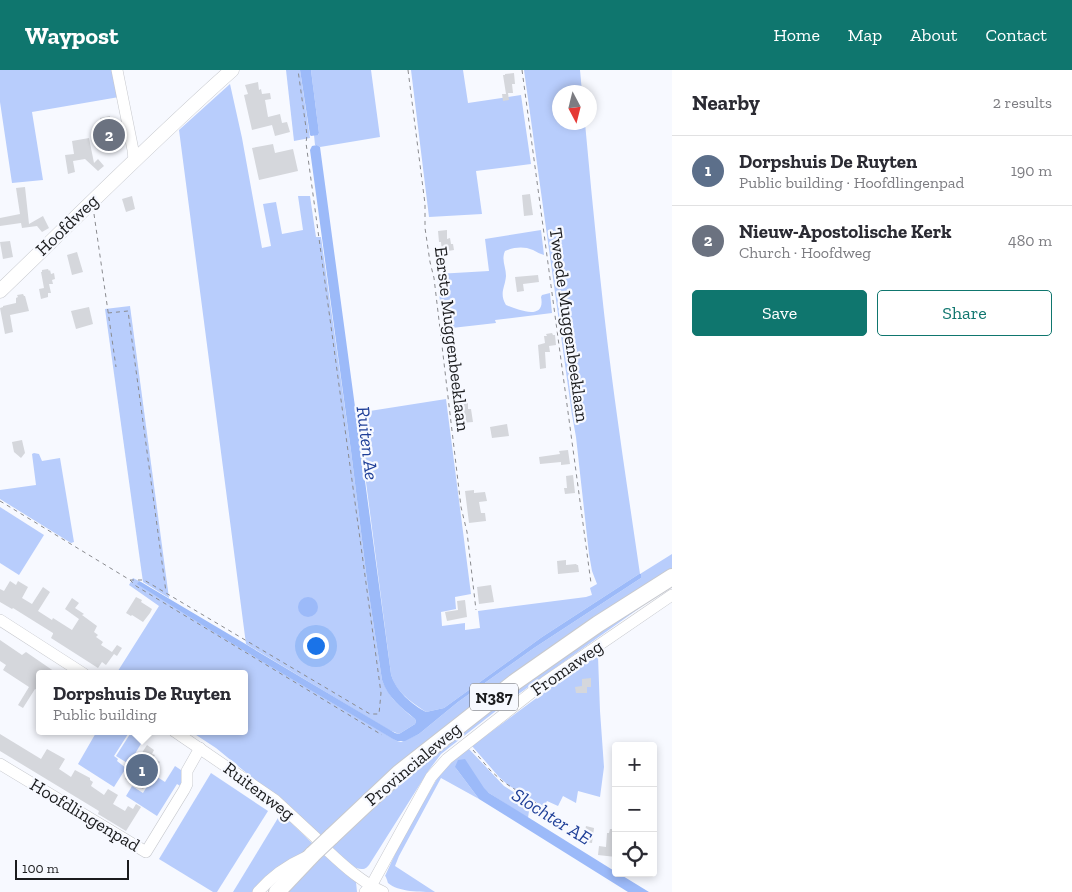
<!DOCTYPE html>
<meta charset="utf-8">
<style>
body{margin:0;font-family:"Zilla Slab",serif;background:#f2f2f3;color:#2b2b33}
.controls{position:absolute;right:15px;bottom:15px;display:grid;overflow:hidden;border-radius:5px;box-shadow:0 2px 8px #0003}
.controls button{width:45px;height:45px;display:grid;place-items:center;padding:0;border:0;border-bottom:1px solid #e1e1e2;background:#fff;color:#2b2b33;font:25px sans-serif}
.compass{position:absolute;left:552px;top:15px;width:45px;height:45px;border-radius:50%;background:#fff;box-shadow:0 2px 8px #0003;rotate:173deg}
.scale{position:absolute;left:15px;bottom:12px;width:114px;box-sizing:border-box;padding-left:5px;border:2px solid #1b1c1e;border-top:0;font-size:14px;line-height:18px;white-space:nowrap;color:#1b1c1e;-webkit-text-stroke:4px #f7f9ff;paint-order:stroke}
.you{position:absolute;left:315px;top:575px;width:18px;height:18px;margin:-12px;border:4px solid #fff;border-radius:50%;background:#1a73e8;box-shadow:0 0 0 8px #1a73e833}
.badge{display:grid;place-items:center;width:32px;height:32px;border-radius:50%;background:#0f766e;color:#fff;font-size:16px;font-weight:700}
.pin{position:absolute;translate:-50% -50%;border:2px solid #fff;box-shadow:0 1px 5px #0006}
.popup{position:absolute;left:36px;top:600px;width:212px;height:65px;box-sizing:border-box;display:grid;place-content:center;border-radius:5px;background:#fff;filter:drop-shadow(0 1px 4px #0005);font-size:16px;white-space:nowrap;color:#7c7c81}
.popup b{font-size:19px;color:#2b2b33}
.popup::after{content:'';position:absolute;left:50%;top:100%;margin-left:-10px;border:10px solid transparent;border-top-color:#fff}
.list{margin:0;padding:0;list-style:none}
h2{display:flex;justify-content:space-between;align-items:center;height:65px;margin:0;padding:0 20px;font-size:21px}
h2 small{font-size:16px;font-weight:400;color:#7c7c81}
.list li{display:grid;grid-template-columns:32px 1fr auto;gap:15px;align-items:center;box-sizing:border-box;height:70px;padding:0 20px;border-top:1px solid #e1e1e2}
.list b{display:block;font-size:19px;white-space:nowrap}
.list p{margin:0;font-size:16px;white-space:nowrap;color:#7c7c81}
.list em{font-size:16px;font-style:normal;color:#7c7c81}
.actions{display:flex;gap:10px;padding:15px 20px}
.actions a{flex:1;padding:11px 0;border:1px solid #0f766e;border-radius:5px;text-align:center;font-size:18px;color:#0f766e}
.actions .main{background:#0f766e;color:#fff}
.icon{flex:none;width:28px;height:28px;fill:none;stroke:currentColor;stroke-width:2;stroke-linecap:round;stroke-linejoin:round}
.map{position:relative;flex:none;width:672px;height:822px;overflow:hidden}
header{display:flex;align-items:center;gap:30px;box-sizing:border-box;height:70px;padding:0 25px;background:#0f766e;color:#fff}
header strong{font-size:24px}
nav{display:flex;gap:28px;margin-inline-start:auto;font-size:18px}
main{display:flex}
aside{flex:1;background:#fff}
.map>svg:first-child{display:block}
.green{fill:#b8cdfc}
.water{fill:#9cbaf9}
.building{fill:#d5d7dc}
.lines{fill:none;stroke-linecap:round;stroke-linejoin:round}
.minor-casing{stroke:#c7c9ce;stroke-width:12}
.major-casing{stroke:#c7c9ce;stroke-width:15}
.highway-casing{stroke:#c7c9ce;stroke-width:18}
.path{stroke:#8a8b8f;stroke-width:1;stroke-dasharray:4 4;stroke-linecap:butt}
.minor{stroke:#fff;stroke-width:11}
.major{stroke:#fff;stroke-width:14}
.highway{stroke:#fff;stroke-width:16}
.highway-bridge-casing{stroke:#c7c9ce;stroke-width:18;stroke-linecap:butt}
.highway-bridge{stroke:#fff;stroke-width:16}
.labels{text-anchor:middle;stroke-width:4.5;stroke-linejoin:round;paint-order:stroke}
.shield{fill:#f7f9ff;stroke:#5d5e62;stroke-width:1}
.shield-label{font-size:16px;font-weight:bold;fill:#1b1c1e}
.street-label{font-size:18px;fill:#1b1c1e;stroke:#f7f9ff}
.water-label{font-size:19px;font-style:italic;fill:#1f3f98;stroke:#f7f9ff}
</style>
<header>
<strong>Waypost</strong>
<nav><a>Home</a><a>Map</a><a>About</a><a>Contact</a></nav>
</header>
<main>
<div class="map">
<svg width="672" height="822" viewBox="0 0 672 822">
<rect width="100%" height="100%" fill="#f7f9ff"/>
<!-- green -->
<g class="green">
<polygon points="0,0 114,0 119,27 32,42 43,110 12,113 0,32"/>
<polygon points="286,0 300,0 310,68 294,71"/>
<polygon points="311,0 371,0 380,67 320,77 317,75 315,75 314,65 318,65 319,63"/>
<polygon points="411,0 463,0 468,33 521,25 531,94 476,101 482,144 429,147"/>
<path d="M524 0H580L582 22H560V52L585 53C590 107 595 161 601 215 611 311 626 408 640 504L672 484V501L372 718 320 767 293 741 216 678 190 661H244V604H116L159 536 129 515 133 508 139 511 138 513 236 576 397 671 401 672 419 664 458 632 534 578 641 508 639 504 542 567 444 638 426 642 423 640C410 631 395 621 391 604L357 343 446 329 471 524 455 527 456 539 441 542 442 556 465 553V560L480 558 478 541 586 527 592 525 590 518 597 514 592 501 589 484 576 367 572 345Z"/>
<path d="M230 14 242 68 262 178 271 176 263 134 276 132 282 164 303 160 298 126H310L316 167H321L351 381 368 518 382 610C391 630 398 635 415 649L416 651 415 654 399 664 389 660 246 574 179 60Z"/>
<path d="M541 160 544 185C540 184 537 182 533 180 524 176 514 177 505 181 501 190 506 197 506 206 505 218 499 223 506 235 518 240 546 251 541 227L542 225 550 223 552 243 495 250 496 253 443 259 437 204 489 201 485 169Z"/>
<polygon points="130,236 169,528 143,512 105,239"/>
<polygon points="34,383 39,384 42,391 60,388 74,472 71,473 0,429 0,420 36,415 32,384"/>
<polygon points="0,437 44,465 19,505 0,493"/>
<path d="M672 515 506 633 441 684 429 700 369 795C367 797 366 799 362 799 353 800 335 782 328 776L364 739 533 603Z"/>
<polygon points="598,586 600,641 604,697 600,727 578,721 576,733 563,726 558,736 547,731 544,737 508,715 499,707 472,676 527,635 575,600"/>
<polygon points="97,661 125,661 128,664 114,686 118,689 117,691 126,698 114,717 78,694"/>
<polygon points="130,664 142,672 129,694 116,686"/>
<path d="M469 679 504 716 534 735 529 741 528 748 489 723 455 697 479 729 441 708 399 786 395 796 435 822C421 822 398 822 388 813 388 813 386 806 385 806L402 769 441 702 449 693Z"/>
<polygon points="175,696 184,702 182,717 177,714 157,746 126,726 132,716 143,723 154,705 165,712"/>
<polygon points="211,703 268,741 217,822 213,822 159,789"/>
<polygon points="281,743 313,774 305,782 254,822 233,822"/>
<polygon points="326,783 356,812 357,822 281,822 318,786 320,788"/>
</g>
<!-- water -->
<g class="water">
<polygon points="300,0 311,0 319,63 318,65 311,66 310,65"/>
<path d="M317 75 320 77 391 604C395 620 412 635 426 642L444 638 542 567 639 504H641V508L534 578 458 632 419 664 405 671H397L393 669 236 576 137 514 139 511 141 512 395 663 399 664 415 654 416 651 415 649C401 637 388 628 382 610L368 518 351 381 310 80 312 76Z"/>
<circle cx="308" cy="537" r="10"/>
<polygon points="465,689 484,718 489,723 616,802 616,803 618,803 649,822 628,822 479,729 455,697 458,690"/>
</g>
<!-- building -->
<g class="building">
<polygon points="514,3 515,14 512,14 513,23 508,23 509,30 503,31 502,24 506,24 503,5 505,5 505,4"/>
<polygon points="258,12 259,20 261,19 262,24 270,23 271,29 265,30 268,47 280,44 282,53 287,52 290,62 275,66 272,55 252,60 244,25 248,24 245,15"/>
<polygon points="110,46 110,51 115,50 117,60 121,60 124,74 120,75 118,69 105,72 100,48"/>
<polygon points="89,68 94,93 98,89 104,96 98,101 85,89 73,91 75,102 68,104 65,85 74,84 72,71"/>
<polygon points="273,74 275,83 293,79 298,101 259,110 252,78"/>
<polygon points="25,117 29,154 43,146 49,158 42,162 37,156 22,158 21,153 0,156 0,148 20,144 16,118"/>
<polygon points="530,124 533,145 524,146 522,125"/>
<polygon points="132,126 135,139 126,142 122,129"/>
<polygon points="447,160 447,169 450,168 451,174 453,174 454,180 442,182 441,172 439,172 438,161"/>
<polygon points="10,171 13,187 3,189 0,172"/>
<polygon points="77,182 83,202 72,205 67,185"/>
<polygon points="48,199 49,201 50,200 51,204 54,203 55,209 52,210 53,214 49,214 51,223 48,223 48,227 41,229 39,219 44,218 41,202 42,202 42,200"/>
<polygon points="538,205 539,212 523,214 524,221 517,222 515,207"/>
<polygon points="23,224 24,226 25,226 29,241 10,245 13,262 5,264 0,238 3,237 3,236 16,233 16,228 18,227 17,225"/>
<polygon points="89,237 93,254 76,259 71,241"/>
<polygon points="552,263 553,265 555,265 556,275 549,276 550,282 545,282 546,298 540,299 538,275 545,273 544,266 547,266 546,264"/>
<polygon points="468,331 468,339 471,339 473,352 461,353 459,332"/>
<polygon points="507,354 509,366 492,368 490,357"/>
<polygon points="22,370 25,383 21,388 14,382 12,372"/>
<polygon points="568,380 570,394 561,395 561,392 540,394 539,387 560,384 559,381"/>
<polygon points="573,405 575,423 565,424 564,418 567,418 566,406"/>
<polygon points="474,420 474,423 485,422 487,431 479,432 481,443 485,443 486,451 469,453 465,421"/>
<polygon points="566,490 566,495 576,494 577,495 578,495 579,502 558,504 557,491"/>
<polygon points="10,511 16,515 18,511 28,517 22,528 32,534 43,517 50,522 38,541 52,550 53,548 72,560 79,549 65,539 72,528 79,533 75,538 84,544 82,545 97,556 94,562 98,565 96,567 103,572 101,575 112,582 117,575 122,578 117,586 114,584 106,595 102,592 98,598 51,568 53,564 53,563 13,538 12,539 0,532 0,519 4,521"/>
<polygon points="491,515 494,532 479,534 477,517"/>
<polygon points="136,527 142,530 141,532 152,539 150,543 143,552 132,545 131,546 126,543"/>
<polygon points="465,530 467,547 447,551 445,542 458,540 457,531"/>
<polygon points="0,570 22,585 26,582 58,604 40,604 40,621 35,619 23,638 18,635 29,617 3,600 6,595 0,591"/>
<polygon points="591,608 591,617 587,617 587,623 576,623 575,617 582,616 582,609"/>
<polygon points="0,664 41,689 47,679 65,689 59,699 71,707 75,700 90,708 90,710 93,712 91,716 104,725 108,719 118,725 113,734 125,741 128,736 133,739 136,734 141,737 126,761 98,744 99,741 0,681"/>
<polygon points="147,675 154,680 152,684 155,685 153,688 160,692 143,719 125,709"/>
<polygon points="586,756 594,758 592,773 583,772"/>
<polygon points="610,759 616,759 616,787 598,785 599,776 606,777 607,763 609,763"/>
</g>
<g class="lines">
<defs>
<g id="minor">
<polyline points="117,0 133,80 134,90"/>
<polyline points="0,550 84,604"/>
<polyline points="174,661 275,730 316,768"/>
<polyline points="0,694 146,782 184,720 187,714 187,701 200,678"/>
<path d="M328 781C345 797 362 812 383 822"/>
<path d="M258 822C271 807 288 795 306 787"/>
<polyline points="365,822 371,816 431,707 447,689 545,612 672,525"/>
</g>
<path id="major" d="M0 221C77 147 152 71 232 0"/>
<g id="highway">
<polyline points="331,767 399,703 515,612 598,554 672,507"/>
<polyline points="277,822 313,784"/>
</g>
</defs>
<!-- minor casing -->
<use href="#minor" class="minor-casing"/>
<!-- major casing -->
<use href="#major" class="major-casing"/>
<!-- highway casing -->
<use href="#highway" class="highway-casing"/>
<!-- path -->
<g class="path">
<polyline points="408,0 425,134 425,158 430,192 434,208 461,437 467,462 476,540"/>
<polyline points="522,0 591,513"/>
<polyline points="94,144 116,297"/>
<polyline points="108,243 128,241 166,522"/>
<polyline points="0,431 130,510 136,516 382,665"/>
<polyline points="130,510 144,510 370,644 379,644 381,623 306,73 307,65 298,0"/>
<polyline points="473,680 490,700 502,711 565,752 578,765"/>
</g>
<!-- minor -->
<use href="#minor" class="minor"/>
<!-- major -->
<use href="#major" class="major"/>
<!-- highway -->
<use href="#highway" class="highway"/>
<defs>
<polyline id="highway-bridge" points="313,784 331,767"/>
</defs>
<!-- highway-bridge casing -->
<use href="#highway-bridge" class="highway-bridge-casing"/>
<!-- highway-bridge -->
<use href="#highway-bridge" class="highway-bridge"/>
</g>
<g class="labels">
<!-- shield labels -->
<rect class="shield" x="470" y="613.5" width="48" height="27" rx="4"/>
<g class="shield-label">
<text x="494" y="633">N387</text>
</g>
<!-- street labels -->
<g class="street-label">
<text transform="translate(67 155) rotate(-44)" y="6">Hoofdweg</text>
<text transform="translate(569 255) rotate(82)" y="6">Tweede Muggenbeeklaan</text>
<text transform="translate(452 269) rotate(83)" y="6">Eerste Muggenbeeklaan</text>
<text transform="translate(567 598) rotate(-35)" y="6">Fromaweg</text>
<text transform="translate(413 694) rotate(-40)" y="6">Provincialeweg</text>
<text transform="translate(259 721) rotate(37)" y="6">Ruitenweg</text>
<text transform="translate(85 745) rotate(31)" y="6">Hoofdlingenpad</text>
</g>
<!-- water labels -->
<g class="water-label">
<text transform="translate(368 373) rotate(83)" y="7">Ruiten Ae</text>
<text transform="translate(552 746) rotate(32)" y="7">Slochter AE</text>
</g>
</g>
</svg>
<div class="controls">
<button>+</button>
<button>−</button>
<button><svg class="icon" aria-label="locate" viewBox="0 0 24 24"><circle cx="12" cy="12" r="6"/><path d="M12 2v4M12 18v4M2 12h4M18 12h4"/></svg></button>
</div>
<svg class="compass" viewBox="-18 -18 36 36"><path d="M0-13l5 13h-10z" fill="#e53935"/><path d="M0 13l5-13h-10z" fill="#7c7c81"/></svg>
<div class="scale">100 m</div>
<div class="you"></div>
<div class="pin badge" style="left:142px;top:700px;background:#5c6f8a">1</div>
<div class="popup"><b>Dorpshuis De Ruyten</b>Public building</div>
<div class="pin badge" style="left:109px;top:65px;background:#6b7280">2</div>
</div>
<aside>
<h2>Nearby<small>2 results</small></h2>
<ul class="list">
<li><span class="badge" style="background:#5c6f8a">1</span><div><b>Dorpshuis De Ruyten</b><p>Public building · Hoofdlingenpad</p></div><em>190 m</em></li>
<li><span class="badge" style="background:#6b7280">2</span><div><b>Nieuw-Apostolische Kerk</b><p>Church · Hoofdweg</p></div><em>480 m</em></li>
</ul>
<div class="actions"><a class="main">Save</a><a>Share</a></div>
</aside>
</main>
